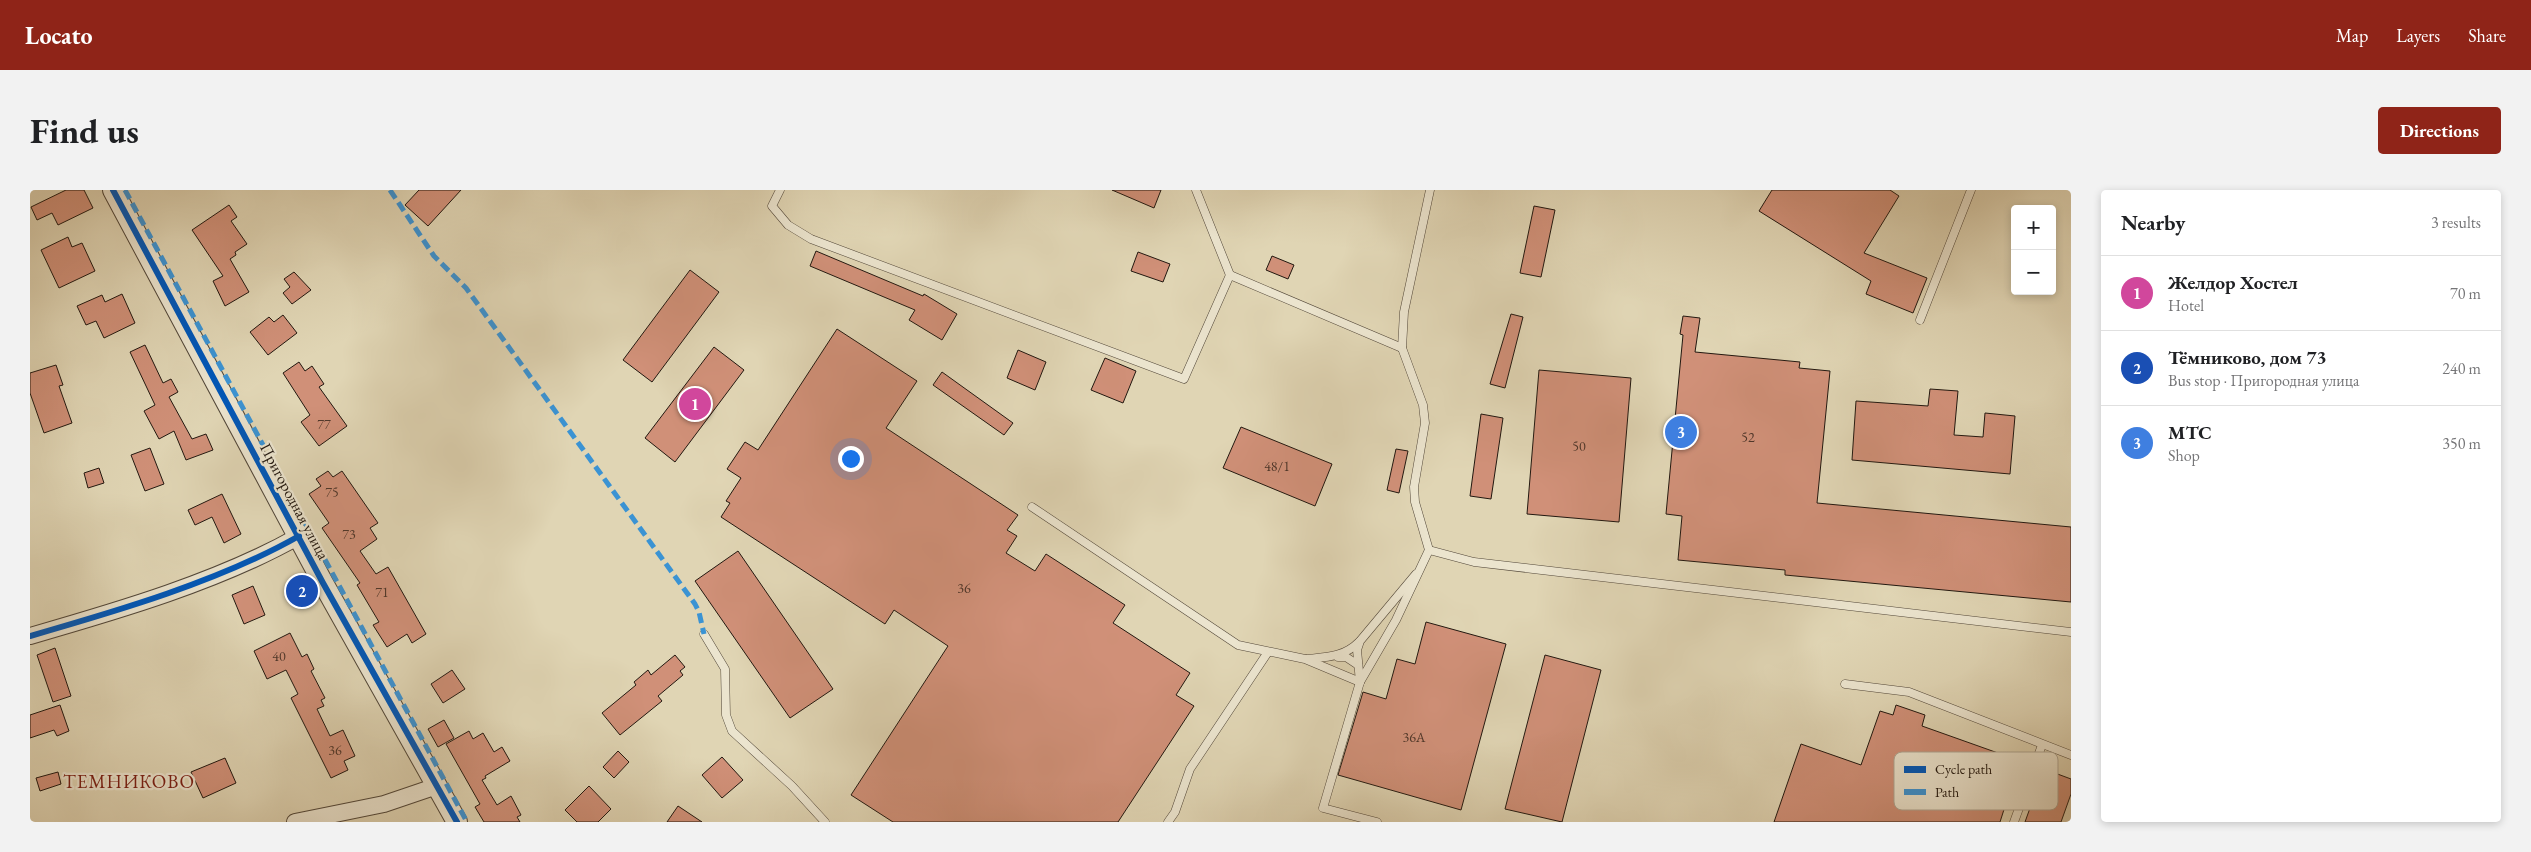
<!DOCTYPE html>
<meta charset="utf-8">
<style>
body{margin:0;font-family:"EB Garamond",serif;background:#f2f2f2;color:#202124}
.controls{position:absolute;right:15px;top:15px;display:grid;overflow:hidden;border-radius:5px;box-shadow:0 2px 8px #0003}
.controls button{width:45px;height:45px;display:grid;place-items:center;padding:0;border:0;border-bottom:1px solid #e0e0e0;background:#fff;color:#202124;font:25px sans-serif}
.you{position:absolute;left:820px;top:268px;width:18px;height:18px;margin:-12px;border:4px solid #fff;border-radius:50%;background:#1a73e8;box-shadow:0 0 0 8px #1a73e833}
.badge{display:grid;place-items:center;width:32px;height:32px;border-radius:50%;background:#8f2418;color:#fff;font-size:16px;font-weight:700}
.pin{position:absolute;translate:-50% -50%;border:2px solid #fff;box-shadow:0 1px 5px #0006}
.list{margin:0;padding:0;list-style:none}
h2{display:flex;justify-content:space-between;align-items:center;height:65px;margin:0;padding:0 20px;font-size:21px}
h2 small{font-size:16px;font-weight:400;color:#757577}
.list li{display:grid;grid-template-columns:32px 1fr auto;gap:15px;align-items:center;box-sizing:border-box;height:75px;padding:0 20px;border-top:1px solid #e0e0e0}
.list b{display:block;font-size:19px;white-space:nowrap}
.list p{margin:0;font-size:16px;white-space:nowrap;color:#757577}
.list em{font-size:16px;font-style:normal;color:#757577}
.map{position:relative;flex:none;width:2041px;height:632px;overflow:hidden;border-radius:5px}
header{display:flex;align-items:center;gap:30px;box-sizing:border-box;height:70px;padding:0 25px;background:#8f2418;color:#fff}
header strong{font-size:24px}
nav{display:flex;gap:28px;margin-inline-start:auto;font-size:18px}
.intro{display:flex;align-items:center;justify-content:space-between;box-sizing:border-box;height:120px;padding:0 30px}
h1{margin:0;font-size:35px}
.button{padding:12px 22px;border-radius:5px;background:#8f2418;color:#fff;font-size:18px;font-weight:700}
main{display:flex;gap:30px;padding:0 30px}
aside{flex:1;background:#fff;border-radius:5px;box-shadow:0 2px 8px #0003}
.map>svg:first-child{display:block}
.building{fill:#d09078;stroke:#221810}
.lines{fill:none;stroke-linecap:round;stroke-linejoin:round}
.service-casing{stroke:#524739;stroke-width:9}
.minor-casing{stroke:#524739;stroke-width:18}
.tertiary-casing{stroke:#524739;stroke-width:22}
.service{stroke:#ebe4ce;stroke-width:8}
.minor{stroke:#ebe4ce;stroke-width:16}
.tertiary{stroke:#ebe4ce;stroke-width:20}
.quiet{stroke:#3b93d3;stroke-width:5;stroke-dasharray:10 5;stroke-linecap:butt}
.cycleway-casing{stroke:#ebe4ce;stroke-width:9}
.cycleway{stroke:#0057b8;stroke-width:6}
.labels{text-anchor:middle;stroke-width:4.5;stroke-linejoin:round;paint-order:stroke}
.number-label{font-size:14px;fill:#4e362a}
.street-label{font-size:16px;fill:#221810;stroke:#ebe4ce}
.quarter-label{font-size:19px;letter-spacing:1px;fill:#7a1f14;stroke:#ebe4ce}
.key{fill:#ebe4ce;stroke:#afa795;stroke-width:1}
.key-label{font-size:14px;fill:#221810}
</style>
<header>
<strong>Locato</strong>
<nav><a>Map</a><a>Layers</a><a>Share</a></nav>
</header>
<div class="intro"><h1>Find us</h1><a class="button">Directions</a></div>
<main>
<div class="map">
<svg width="2041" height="632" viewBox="0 0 2041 632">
<rect width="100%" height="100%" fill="#e0d5b4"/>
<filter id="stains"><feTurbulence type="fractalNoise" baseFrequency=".004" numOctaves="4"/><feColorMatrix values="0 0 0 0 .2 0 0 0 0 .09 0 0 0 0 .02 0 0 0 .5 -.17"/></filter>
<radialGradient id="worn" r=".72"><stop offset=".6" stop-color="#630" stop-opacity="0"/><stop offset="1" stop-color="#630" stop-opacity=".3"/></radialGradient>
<!-- building -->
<g class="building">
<polygon points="36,0 54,0 63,18 28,35 22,23 7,30 1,17"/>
<polygon points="389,0 431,0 398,36 375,15"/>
<polygon points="1082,0 1131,0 1124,18"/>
<polygon points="1742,0 1860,0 1869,6 1834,63 1897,88 1883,123 1836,104 1841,91 1729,21"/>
<polygon points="199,15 207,27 201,31 217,54 205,62 206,65 200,69 219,102 195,116 183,91 193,86 162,40"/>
<polygon points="1504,16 1525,20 1511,87 1490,83"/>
<polygon points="38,47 42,57 52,53 65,81 29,98 11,60"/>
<polygon points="786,61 893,106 894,104 927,124 912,150 879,130 885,120 780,76"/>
<polygon points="1108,62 1140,74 1133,92 1101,81"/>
<polygon points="1242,66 1264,75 1258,89 1236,80"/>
<polygon points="660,80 689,102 622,192 593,170"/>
<polygon points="264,82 281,100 262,114 253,103 260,97 254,89"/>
<polygon points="92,104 105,133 74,148 66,131 56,135 47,116 72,105 75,112"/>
<polygon points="1481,124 1493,127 1475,198 1460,194"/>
<polygon points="253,125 267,143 238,165 220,142 239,127 244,132"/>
<polygon points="1653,126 1670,128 1665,162 1770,172 1769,178 1800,181 1787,313 2041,337 2041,412 1755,385 1755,380 1648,370 1652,326 1636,324 1653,145 1650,144"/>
<polygon points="807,139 887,191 856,238 988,325 977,340 987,346 976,363 1005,381 1016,364 1095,415 1083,433 1160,483 1146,505 1164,516 1088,632 863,632 821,605 918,456 864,420 855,434 691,327 700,313 696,311 711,288 697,279 715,252 728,260"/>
<polygon points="115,155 133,193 141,189 148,202 139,207 162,249 176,244 183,260 156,270 144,241 129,249 114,221 125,215 100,162"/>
<polygon points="684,157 714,180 645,272 615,248"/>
<polygon points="988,160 1016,172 1005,200 977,188"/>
<polygon points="1075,168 1106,181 1093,213 1061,200"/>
<polygon points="269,172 275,181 282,176 294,194 289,197 317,236 289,256 271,232 280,225 253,183"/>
<polygon points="26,175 33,195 29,196 42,233 14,243 0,203 0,183"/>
<polygon points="1509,180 1601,188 1589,332 1497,324"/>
<polygon points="912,182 983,233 974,245 903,195"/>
<polygon points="1900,199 1928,201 1924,245 1953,247 1955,223 1985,226 1980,284 1822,270 1826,211 1898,216"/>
<polygon points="1451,224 1473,228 1461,309 1440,306"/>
<polygon points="1211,237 1302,274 1285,316 1193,278"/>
<polygon points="120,258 134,294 115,301 101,265"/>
<polygon points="1366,259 1378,261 1369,303 1357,300"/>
<polygon points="69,278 74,293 58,298 54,283"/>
<polygon points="298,281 303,287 312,281 348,333 340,338 347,349 330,361 346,384 358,377 396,444 382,453 377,444 357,457 343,435 349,432 327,395 330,393 292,338 299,333 279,304 291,296 286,289"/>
<polygon points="192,304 211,344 194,353 182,327 165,335 158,320"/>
<polygon points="708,361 803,499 760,528 665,391"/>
<polygon points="223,396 235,425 214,434 202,405"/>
<polygon points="1396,432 1476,454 1431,620 1308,585 1333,502 1356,509 1367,469 1385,474"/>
<polygon points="260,443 272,467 277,464 284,479 281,481 295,508 291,510 294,516 287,519 300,546 313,540 325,566 314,571 318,580 301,588 261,508 268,504 256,480 237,489 224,461"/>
<polygon points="25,458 41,506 23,512 7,465"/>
<polygon points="645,465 655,477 650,481 653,485 628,506 632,511 590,545 572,523 606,495 604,492 618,480 621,485"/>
<polygon points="1515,465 1571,480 1532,632 1475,619"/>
<polygon points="422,480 435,499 413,513 401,494"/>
<polygon points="30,515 39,541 27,546 24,540 0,548 0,525"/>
<polygon points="1866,515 1895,525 1892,536 1968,563 1955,603 1977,610 1970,632 1744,632 1771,554 1831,575 1850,521 1863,525"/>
<polygon points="414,530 424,548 408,557 398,539"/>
<polygon points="439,541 443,549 453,543 464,562 472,557 480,571 455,586 456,588 452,590 467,615 481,606 491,625 487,627 490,632 454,632 445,617 450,614 416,554"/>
<polygon points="588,561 599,572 584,588 573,577"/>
<polygon points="692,567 713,590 692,608 672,585"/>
<polygon points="195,568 206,593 173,608 161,582"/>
<polygon points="2014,579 2041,589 2041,604 2031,632 1995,632"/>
<polygon points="28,582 31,594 10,601 6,588"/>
<polygon points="559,596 581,619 568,632 547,632 535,620"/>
<polygon points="648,616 672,632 637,632"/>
</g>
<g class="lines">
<defs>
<g id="service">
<polyline points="750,0 742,16 758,35 781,49 1154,189 1200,85"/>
<polyline points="1166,0 1200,85 1372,158"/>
<polyline points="1890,130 1941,0"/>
<polyline points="1002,317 1208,455 1275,469 1330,492"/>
<polyline points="1399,360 1444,372 2041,442"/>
<polyline points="674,444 695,479 696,525 702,541 762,596 795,632"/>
<polyline points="1308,467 1316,467 1328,475"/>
<path d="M1277 469C1297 467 1314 467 1329 452"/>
<polyline points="1330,492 1327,460 1330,451 1386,384"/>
<polyline points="1815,494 1879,502 2041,565"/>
<polyline points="1138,632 1145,622 1160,579 1238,462"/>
<polyline points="1347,632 1293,618 1330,492 1366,430 1399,360 1385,312 1384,297 1395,233 1393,215 1372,158 1374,122 1400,0"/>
<polyline points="1984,632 2012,555"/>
</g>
<g id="minor">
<path d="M0 446C87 421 190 391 269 346"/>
<polyline points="265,632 354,614 407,596"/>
</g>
<polyline id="tertiary" points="83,0 293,393 427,632"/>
</defs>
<!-- service casing -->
<use href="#service" class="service-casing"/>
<!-- minor casing -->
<use href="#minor" class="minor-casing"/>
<!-- tertiary casing -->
<use href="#tertiary" class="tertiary-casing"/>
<!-- service -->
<use href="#service" class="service"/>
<!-- minor -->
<use href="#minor" class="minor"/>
<!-- tertiary -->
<use href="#tertiary" class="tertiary"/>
<!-- quiet -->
<g class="quiet">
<polyline points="95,0 437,632"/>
<polyline points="360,0 404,66 436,98 665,414 669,422 674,444"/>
</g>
<defs>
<g id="cycleway">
<polyline points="83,0 293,393 427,632"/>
<path d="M0 446C87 421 190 391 269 346"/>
</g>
</defs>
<!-- cycleway casing -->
<use href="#cycleway" class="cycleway-casing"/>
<!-- cycleway -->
<use href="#cycleway" class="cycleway"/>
</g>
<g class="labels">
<!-- number labels -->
<g class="number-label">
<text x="294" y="239">77</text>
<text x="1718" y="252">52</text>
<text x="1549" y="261">50</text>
<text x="1247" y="281">48/1</text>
<text x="302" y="307">75</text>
<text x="319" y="349">73</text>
<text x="934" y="403">36</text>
<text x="352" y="407">71</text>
<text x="249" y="471">40</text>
<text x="1384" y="552">36А</text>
<text x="305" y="565">36</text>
</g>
<!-- street labels -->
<g class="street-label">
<text transform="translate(265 311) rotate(62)" y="6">Пригородная улица</text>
</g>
<!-- quarter labels -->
<g class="quarter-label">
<text x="99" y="598">ТЕМНИКОВО</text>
</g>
</g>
<!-- legend -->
<rect x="1864" y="562" width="164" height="58" rx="8" class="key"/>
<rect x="1874" y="576" width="22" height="7" fill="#0057b8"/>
<rect x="1874" y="599" width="22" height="6" fill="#3b93d3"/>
<g class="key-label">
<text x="1905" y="584">Cycle path</text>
<text x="1905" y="607">Path</text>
</g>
<rect width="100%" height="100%" filter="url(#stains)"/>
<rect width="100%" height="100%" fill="url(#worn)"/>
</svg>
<div class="controls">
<button>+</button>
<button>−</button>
</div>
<div class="you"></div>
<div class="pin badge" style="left:665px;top:214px;background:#d1479c">1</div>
<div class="pin badge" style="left:272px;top:401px;background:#1a4fb4">2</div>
<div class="pin badge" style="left:1651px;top:242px;background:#3f7fe0">3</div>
</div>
<aside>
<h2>Nearby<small>3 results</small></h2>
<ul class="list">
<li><span class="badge" style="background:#d1479c">1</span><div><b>Желдор Хостел</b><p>Hotel</p></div><em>70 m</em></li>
<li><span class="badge" style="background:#1a4fb4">2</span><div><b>Тёмниково, дом 73</b><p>Bus stop · Пригородная улица</p></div><em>240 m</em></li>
<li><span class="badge" style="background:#3f7fe0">3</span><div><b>МТС</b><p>Shop</p></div><em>350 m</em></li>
</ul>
</aside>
</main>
